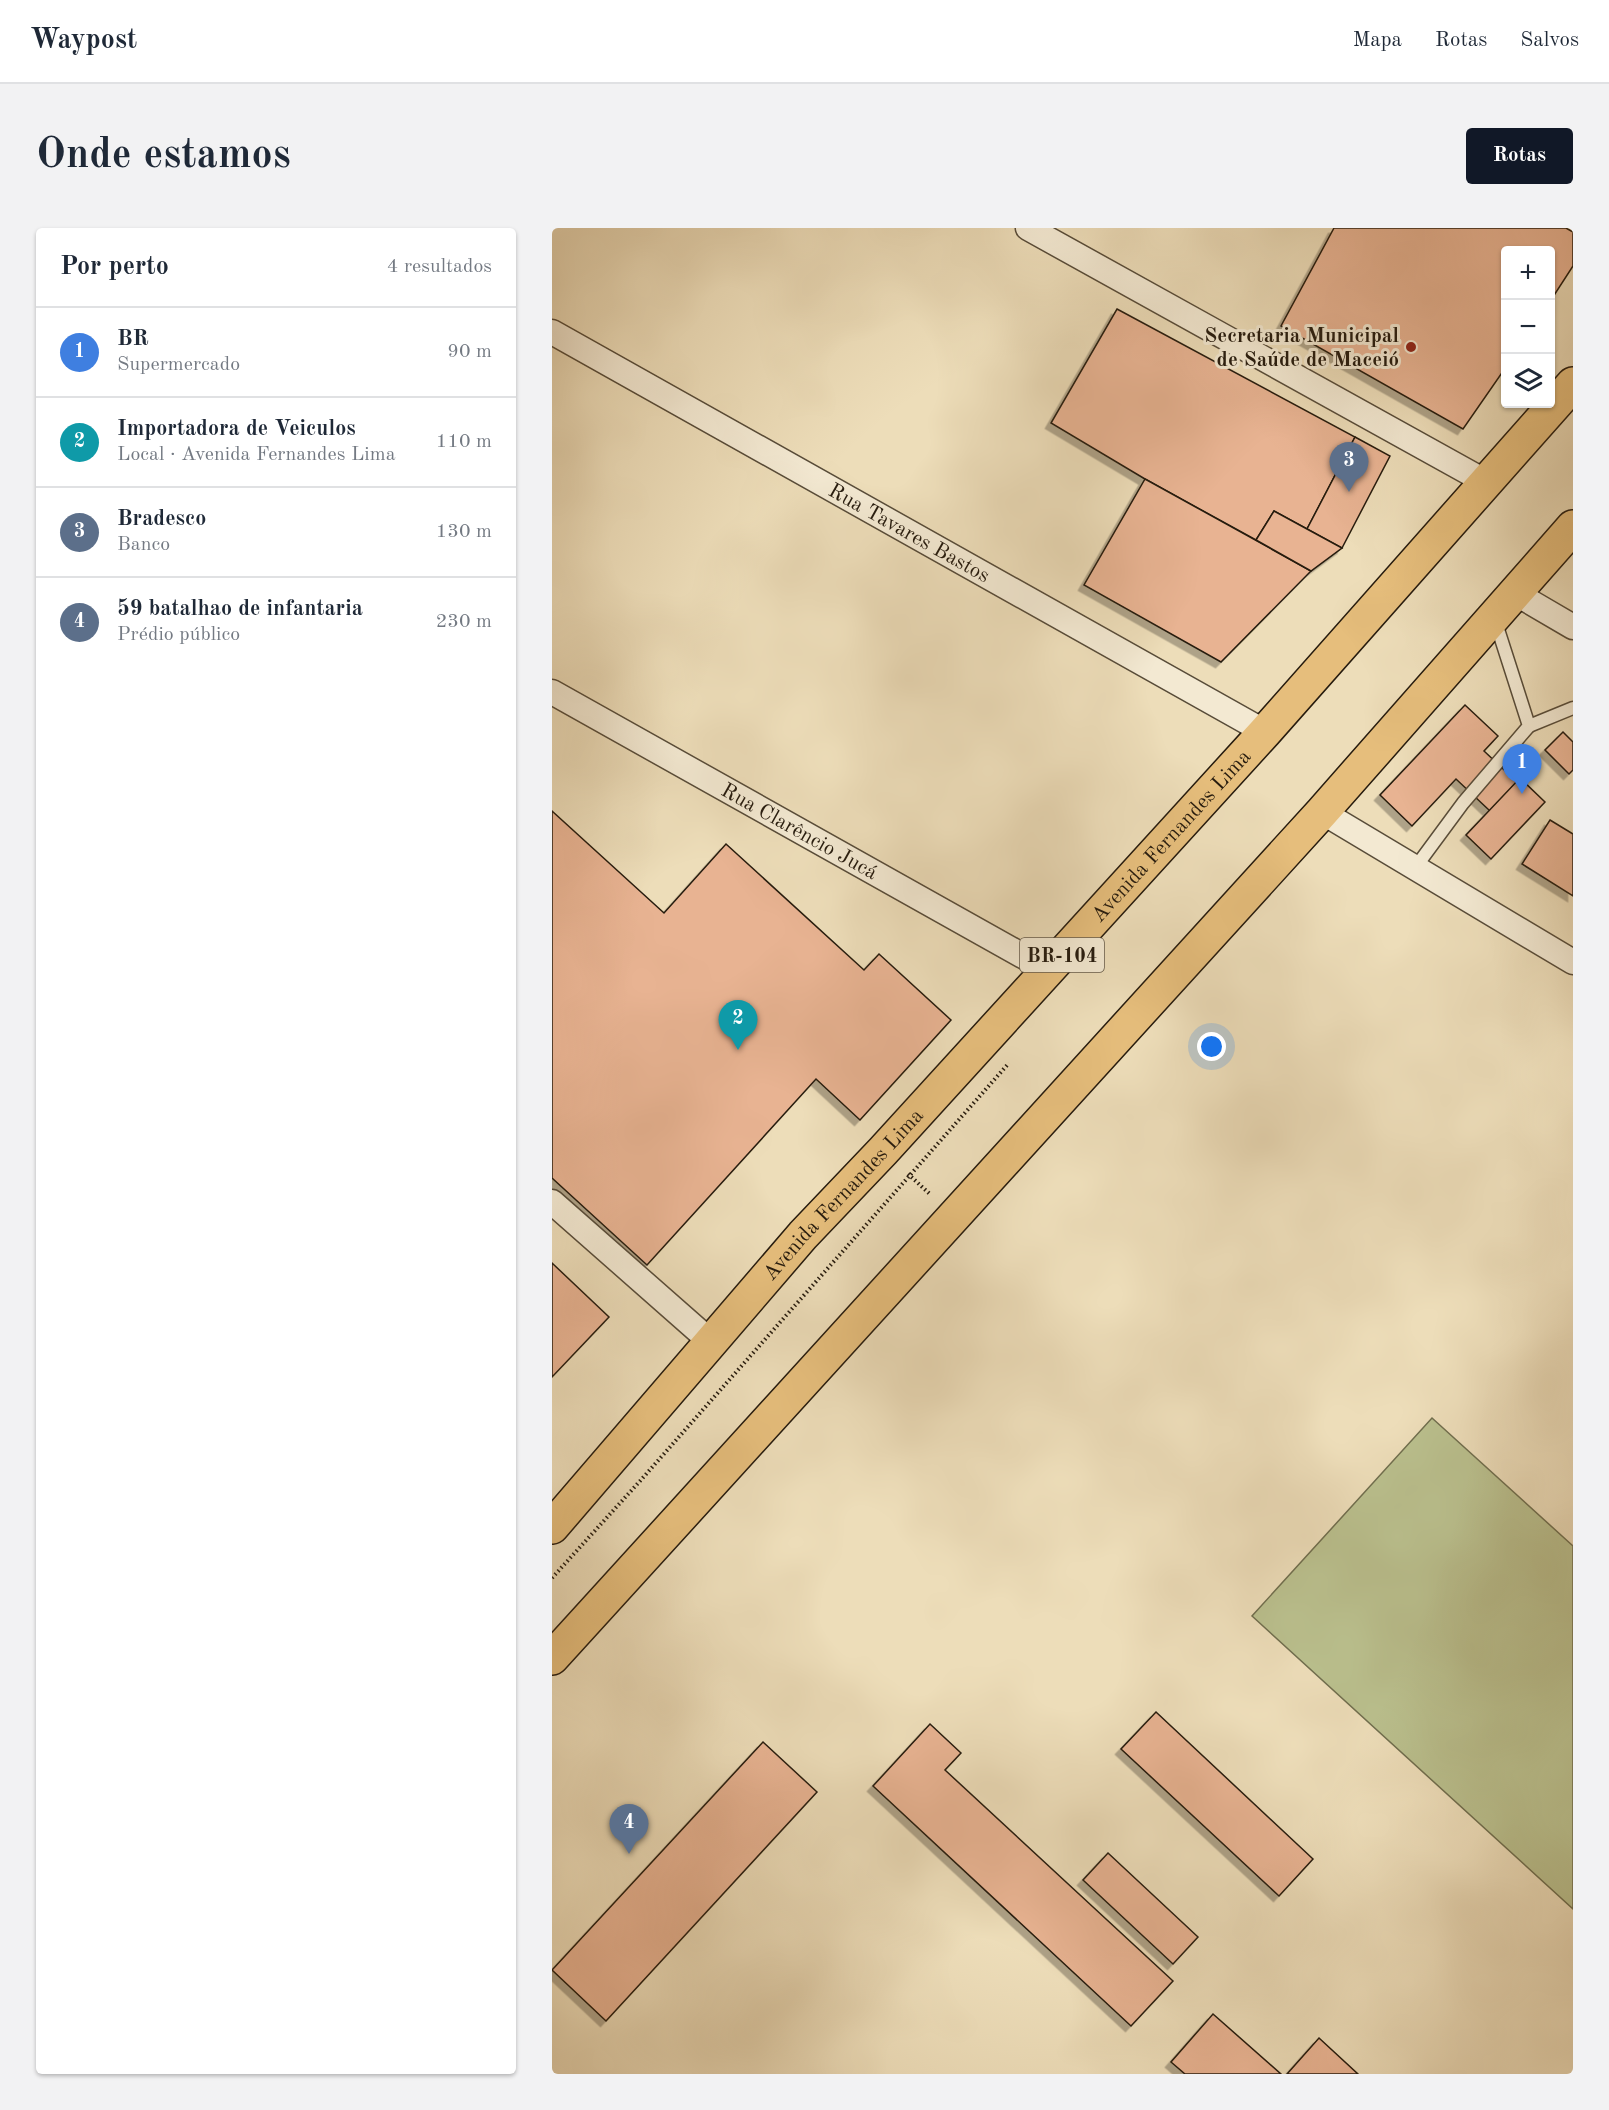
<!DOCTYPE html>
<html lang="pt">
<meta charset="utf-8">
<style>
body{margin:0;font-family:"Old Standard TT",serif;background:#f2f2f3;color:#1f2937}
.controls{position:absolute;right:18px;top:18px;display:grid;overflow:hidden;border-radius:6px;box-shadow:0 2px 4px #0004}
.controls button{width:54px;height:54px;display:grid;place-items:center;padding:0;border:0;border-bottom:2px solid #e0e1e3;background:#fff;color:#1f2937;font:30px sans-serif}
.you{position:absolute;left:660px;top:819px;width:21px;height:21px;margin:-15px;border:4px solid #fff;border-radius:50%;background:#1a73e8;box-shadow:0 0 0 9px #1a73e833}
.badge{display:grid;place-items:center;width:39px;height:39px;border-radius:50%;background:#111827;color:#fff;font-size:20px;font-weight:700}
.pin{position:absolute;translate:-50% -50px;filter:drop-shadow(0 2px 3px #0008)}
.pin::after{content:'';position:absolute;top:32px;width:21px;height:18px;background:inherit;clip-path:polygon(0 0,100% 0,50% 100%)}
.list{margin:0;padding:0;list-style:none}
h2{display:flex;justify-content:space-between;align-items:center;height:78px;margin:0;padding:0 24px;font-size:26px}
h2 small{font-size:20px;font-weight:400;color:#747a83}
.list li{display:grid;grid-template-columns:39px 1fr auto;gap:18px;align-items:center;box-sizing:border-box;height:90px;padding:0 24px;border-top:2px solid #e0e1e3}
.list b{display:block;font-size:22px;white-space:nowrap}
.list p{margin:0;font-size:20px;white-space:nowrap;color:#747a83}
.list em{font-size:20px;font-style:normal;color:#747a83}
.icon{flex:none;width:33px;height:33px;fill:none;stroke:currentColor;stroke-width:2;stroke-linecap:round;stroke-linejoin:round}
.map{position:relative;flex:none;width:1021px;height:1846px;overflow:hidden;border-radius:6px}
header{display:flex;align-items:center;gap:36px;box-sizing:border-box;height:84px;padding:0 30px;background:#fff;border-bottom:2px solid #e0e1e3}
header strong{font-size:28px}
nav{display:flex;gap:33px;margin-inline-start:auto;font-size:21px}
.intro{display:flex;align-items:center;justify-content:space-between;box-sizing:border-box;height:144px;padding:0 36px}
h1{margin:0;font-size:42px}
.button{padding:15px 27px;border-radius:6px;background:#111827;color:#fff;font-size:21px;font-weight:700}
main{display:flex;gap:36px;padding:0 36px}
aside{flex:1;background:#fff;border-radius:6px;box-shadow:0 2px 4px #0004}
.map>svg:first-child{display:block}
.green{fill:#bac08e;stroke:#706e4e;stroke-width:1.5}
.building{fill:#e8b392;stroke:#261b0e;stroke-width:1.5;filter:url(#shadow)}
.lines{fill:none;stroke-linecap:round;stroke-linejoin:round}
.service-casing{stroke:#584c39;stroke-width:15}
.minor-casing{stroke:#584c39;stroke-width:27}
.trunk-casing{stroke:#261b0e;stroke-width:36}
.path{stroke:#261b0e;stroke-width:4;stroke-dasharray:1.5 3;stroke-linecap:butt}
.service{stroke:#f3e9d2;stroke-width:12}
.minor{stroke:#f3e9d2;stroke-width:24}
.trunk{stroke:#e6be7c;stroke-width:33}
.poi-dot{fill:#8f2418;stroke:#f3e9d2;stroke-width:2}
.labels{text-anchor:middle;stroke-width:6;stroke-linejoin:round;paint-order:stroke}
.shield{fill:#f3e9d2;stroke:#645949;stroke-width:1.5}
.shield-label{font-size:20px;font-weight:bold;fill:#261b0e}
.poi-label{font-size:21px;font-weight:bold;fill:#261b0e;stroke:#f3e9d2;text-anchor:end}
.street-label{font-size:21px;fill:#261b0e;stroke:#f3e9d2}
</style>
<header>
<strong>Waypost</strong>
<nav><a>Mapa</a><a>Rotas</a><a>Salvos</a></nav>
</header>
<div class="intro"><h1>Onde estamos</h1><a class="button">Rotas</a></div>
<main>
<aside>
<h2>Por perto<small>4 resultados</small></h2>
<ul class="list">
<li><span class="badge" style="background:#3f7fe0">1</span><div><b>BR</b><p>Supermercado</p></div><em>90 m</em></li>
<li><span class="badge" style="background:#0f9aa8">2</span><div><b>Importadora de Veiculos</b><p>Local · Avenida Fernandes Lima</p></div><em>110 m</em></li>
<li><span class="badge" style="background:#5c6f8a">3</span><div><b>Bradesco</b><p>Banco</p></div><em>130 m</em></li>
<li><span class="badge" style="background:#5c6f8a">4</span><div><b>59 batalhao de infantaria</b><p>Prédio público</p></div><em>230 m</em></li>
</ul>
</aside>
<div class="map">
<svg width="1021" height="1846" viewBox="0 0 1021 1846">
<defs>
<filter id="shadow"><feDropShadow dx="-5.5" dy="5.5" stdDeviation="0" flood-color="#0004"/></filter>
</defs>
<rect width="100%" height="100%" fill="#edddb9"/>
<filter id="stains"><feTurbulence type="fractalNoise" baseFrequency=".00333" numOctaves="4"/><feColorMatrix values="0 0 0 0 .2 0 0 0 0 .09 0 0 0 0 .02 0 0 0 .5 -.17"/></filter>
<radialGradient id="worn" r=".72"><stop offset=".6" stop-color="#630" stop-opacity="0"/><stop offset="1" stop-color="#630" stop-opacity=".3"/></radialGradient>
<!-- green -->
<polygon class="green" points="880,1190 1021,1318 1021,1681 700,1388"/>
<!-- building -->
<g class="building">
<polygon points="782,0 1014,0 1021,4 1021,38 999,72 999,22 954,22 954,139 911,201 729,98"/>
<polygon points="565,81 803,209 755,301 722,283 704,312 593,251 499,195"/>
<polygon points="803,209 838,228 790,320 755,301"/>
<polygon points="593,251 759,343 669,434 532,357"/>
<polygon points="722,283 755,301 790,320 759,343 704,312"/>
<polygon points="913,477 946,508 932,523 965,554 938,583 904,551 860,598 828,567"/>
<polygon points="1011,504 1021,514 1021,542 1017,546 993,522"/>
<polygon points="968,550 993,574 939,631 914,607"/>
<polygon points="0,583 112,685 174,616 312,742 327,726 399,792 308,892 264,851 95,1037 0,950"/>
<polygon points="998,592 1021,606 1021,668 970,636"/>
<polygon points="0,1035 57,1089 0,1149"/>
<polygon points="604,1484 761,1631 727,1668 569,1521"/>
<polygon points="378,1496 409,1525 393,1542 621,1753 579,1798 321,1558"/>
<polygon points="211,1514 265,1564 54,1793 0,1742"/>
<polygon points="556,1625 646,1709 621,1736 531,1652"/>
<polygon points="661,1786 729,1846 633,1846 619,1834"/>
<polygon points="767,1810 806,1846 735,1846"/>
</g>
<g class="lines">
<defs>
<g id="service">
<polyline points="977,498 1021,480"/>
<polyline points="863,640 911,575 977,498 943,392"/>
</g>
<g id="minor">
<polyline points="476,0 934,254"/>
<path id="s1" d="M0 104 713 504"/>
<polyline points="963,365 1021,399"/>
<path id="s2" d="M0 464 496 742"/>
<polyline points="770,584 1021,734"/>
<polyline points="0,974 159,1114"/>
</g>
<g id="trunk">
<path id="s3" d="M0 1299 251 1007 331 923 713 504 1021 156"/>
<polyline points="0,1430 770,584 1021,299"/>
</g>
</defs>
<!-- service casing -->
<use href="#service" class="service-casing"/>
<!-- minor casing -->
<use href="#minor" class="minor-casing"/>
<!-- trunk casing -->
<use href="#trunk" class="trunk-casing"/>
<!-- path -->
<g class="path">
<polyline points="356,946 379,967"/>
<polyline points="0,1350 88,1253 457,835"/>
</g>
<!-- service -->
<use href="#service" class="service"/>
<!-- minor -->
<use href="#minor" class="minor"/>
<!-- trunk -->
<use href="#trunk" class="trunk"/>
</g>
<!-- markers -->
<circle class="poi-dot" cx="859" cy="119" r="6"/>
<g class="labels">
<!-- shield labels -->
<rect class="shield" x="468" y="710" width="84" height="34" rx="4.5"/>
<g class="shield-label">
<text x="510" y="734">BR-104</text>
</g>
<!-- poi labels -->
<g class="poi-label">
<text x="847" y="114">Secretaria Municipal<tspan x="847" dy="24">de Saúde de Maceió</tspan></text>
</g>
<!-- street labels -->
<g class="street-label">
<text dy="7" stroke="none"><textPath href="#s1" startOffset="410">Rua Tavares Bastos</textPath></text>
<text dy="7" stroke="none"><textPath href="#s2" startOffset="284">Rua Clarêncio Jucá</textPath></text>
<text dy="7" stroke="none"><textPath href="#s3" startOffset="928">Avenida Fernandes Lima</textPath></text>
<text dy="7" stroke="none"><textPath href="#s3" startOffset="442">Avenida Fernandes Lima</textPath></text>
</g>
</g>
<rect width="100%" height="100%" filter="url(#stains)"/>
<rect width="100%" height="100%" fill="url(#worn)"/>
</svg>
<div class="controls">
<button>+</button>
<button>−</button>
<button><svg class="icon" aria-label="layers" viewBox="0 0 24 24"><path d="M12 4l9 5-9 5-9-5zM3 14l9 5 9-5"/></svg></button>
</div>
<div class="you"></div>
<div class="pin badge" style="left:970px;top:566px;background:#3f7fe0">1</div>
<div class="pin badge" style="left:186px;top:822px;background:#0f9aa8">2</div>
<div class="pin badge" style="left:797px;top:264px;background:#5c6f8a">3</div>
<div class="pin badge" style="left:77px;top:1626px;background:#5c6f8a">4</div>
</div>
</main>
